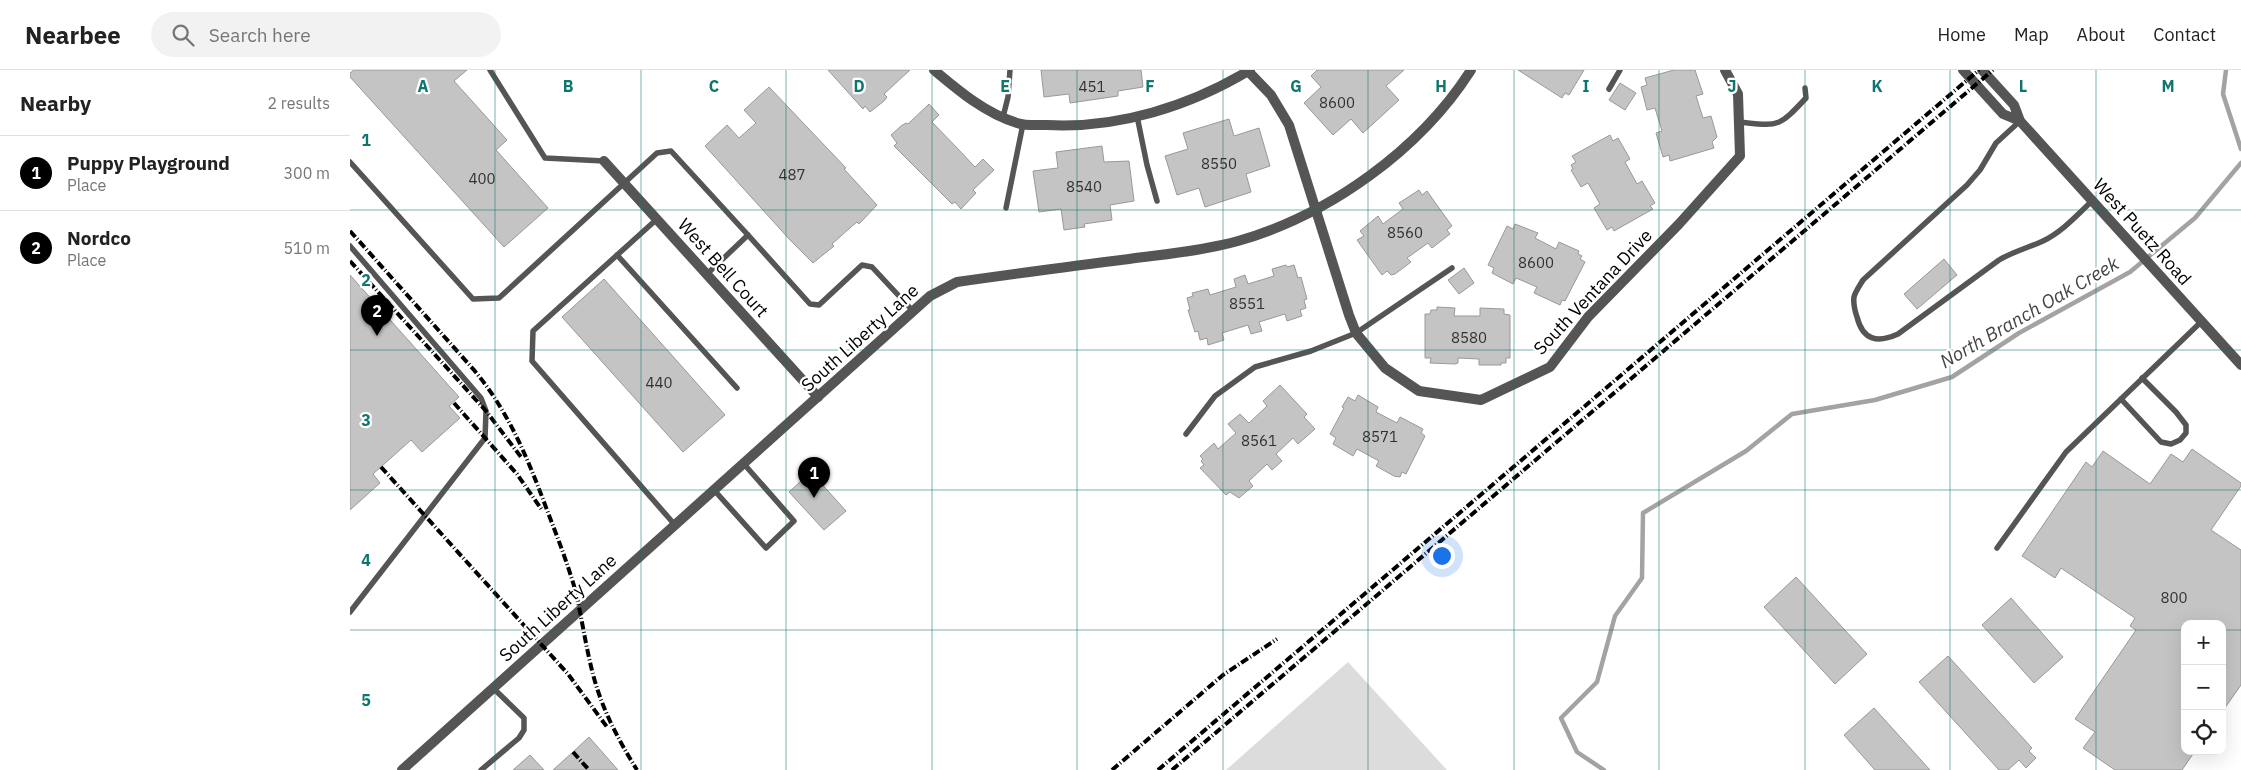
<!DOCTYPE html>
<meta charset="utf-8">
<style>
body{margin:0;font-family:"IBM Plex Sans",sans-serif;background:#f2f2f2;color:#222}
.controls{position:absolute;right:15px;bottom:15px;display:grid;overflow:hidden;border-radius:10px;box-shadow:0 5px 20px #0002}
.controls button{width:45px;height:45px;display:grid;place-items:center;padding:0;border:0;border-bottom:1px solid #e0e0e0;background:#fff;color:#222;font:25px sans-serif}
.you{position:absolute;left:1091px;top:485px;width:18px;height:18px;margin:-12px;border:4px solid #fff;border-radius:50%;background:#1a73e8;box-shadow:0 0 0 8px #1a73e833}
.badge{display:grid;place-items:center;width:32px;height:32px;border-radius:50%;background:#000;color:#fff;font-size:16px;font-weight:700}
.pin{position:absolute;translate:-50% -41px;filter:drop-shadow(0 1px 2px #0008)}
.pin::after{content:'';position:absolute;top:26px;width:18px;height:15px;background:inherit;clip-path:polygon(0 0,100% 0,50% 100%)}
.list{margin:0;padding:0;list-style:none}
h2{display:flex;justify-content:space-between;align-items:center;height:65px;margin:0;padding:0 20px;font-size:21px}
h2 small{font-size:16px;font-weight:400;color:#767676}
.list li{display:grid;grid-template-columns:32px 1fr auto;gap:15px;align-items:center;box-sizing:border-box;height:75px;padding:0 20px;border-top:1px solid #e0e0e0}
.list b{display:block;font-size:19px;white-space:nowrap}
.list p{margin:0;font-size:16px;white-space:nowrap;color:#767676}
.list em{font-size:16px;font-style:normal;color:#767676}
.icon{flex:none;width:28px;height:28px;fill:none;stroke:currentColor;stroke-width:2;stroke-linecap:round;stroke-linejoin:round}
.map{position:relative;flex:none;width:1891px;height:700px;overflow:hidden}
header{display:flex;align-items:center;gap:30px;box-sizing:border-box;height:70px;padding:0 25px;background:#fff;border-bottom:1px solid #e0e0e0}
header strong{font-size:24px}
nav{display:flex;gap:28px;margin-inline-start:auto;font-size:18px}
.search{width:350px;height:45px;background:#f2f2f2;display:flex;align-items:center;gap:12px;box-sizing:border-box;padding:0 18px;border-radius:28px;color:#767676;font-size:19px}
main{display:flex}
aside{flex:1;background:#fff}
.map>svg:first-child{display:block}
.green{fill:#dcdcdc}
.lines{fill:none;stroke-linecap:round;stroke-linejoin:round}
.stream{stroke:#a3a3a3;stroke-width:4.5}
.building{fill:#c4c4c4;stroke:#999}
.service{stroke:#555;stroke-width:5.5}
.minor{stroke:#555;stroke-width:10}
.tertiary{stroke:#555;stroke-width:10}
.rail{stroke:#000;stroke-width:4;stroke-dasharray:8 2.5 1 2.5;stroke-linecap:butt}
.grid{fill:none;stroke:#0f766e;stroke-width:1;stroke-opacity:0.55}
.labels{text-anchor:middle;stroke-width:4.5;stroke-linejoin:round;paint-order:stroke}
.number-label{font-size:15px;fill:#313131}
.street-label{font-size:18px;fill:#000;stroke:#fff}
.water-label{font-size:19px;font-style:italic;fill:#444;stroke:#fff}
.grid-label{font-size:16px;text-anchor:middle;font-weight:bold;fill:#0f766e;stroke:#fff;stroke-width:4.5;stroke-linejoin:round;paint-order:stroke}
</style>
<header>
<strong>Nearbee</strong>
<div class="search"><svg class="icon" aria-label="search" viewBox="0 0 24 24"><circle cx="10" cy="10" r="6"/><path d="M15 15l6 6"/></svg>Search here</div>
<nav><a>Home</a><a>Map</a><a>About</a><a>Contact</a></nav>
</header>
<main>
<aside>
<h2>Nearby<small>2 results</small></h2>
<ul class="list">
<li><span class="badge">1</span><div><b>Puppy Playground</b><p>Place</p></div><em>300 m</em></li>
<li><span class="badge">2</span><div><b>Nordco</b><p>Place</p></div><em>510 m</em></li>
</ul>
</aside>
<div class="map">
<svg width="1891" height="700" viewBox="0 0 1891 700">
<rect width="100%" height="100%" fill="#fff"/>
<!-- green -->
<polygon class="green" points="998,592 1097,700 876,700"/>
<g class="lines">
<!-- stream -->
<g class="stream">
<polyline points="1876,0 1873,24 1891,79"/>
<polyline points="1254,700 1227,682 1211,648 1247,612 1265,546 1292,508 1293,443 1396,381 1442,344 1525,330 1602,307 1669,263 1780,202 1845,148 1891,93"/>
</g>
</g>
<!-- building -->
<g class="building">
<polygon points="4,0 117,0 104,11 157,70 146,80 198,138 154,177 0,7 0,3"/>
<polygon points="478,0 560,0 534,24 537,27 534,31 520,42 515,36 513,39"/>
<polygon points="691,0 791,0 793,17 768,21 768,26 720,33 719,24 694,27"/>
<polygon points="967,0 1054,0 1036,16 1049,30 1013,63 1001,49 983,65 954,33 971,17 961,6"/>
<polygon points="1168,0 1234,0 1219,25 1215,23 1212,28"/>
<polygon points="1324,0 1345,0 1353,24 1346,26 1353,48 1361,46 1367,67 1362,72 1364,78 1320,91 1319,85 1313,87 1306,63 1312,61 1305,38 1297,40 1291,17 1297,15 1295,8"/>
<polygon points="1270,13 1286,23 1275,40 1259,30"/>
<polygon points="419,17 496,98 494,99 527,135 509,154 507,152 501,157 482,174 484,176 463,193 440,170 355,76 377,55 389,68 406,53 394,40"/>
<polygon points="579,34 589,45 582,52 609,80 625,97 633,89 644,100 623,120 626,123 611,139 605,132 602,134 544,76 547,73 541,65 551,56 556,53 558,54"/>
<polygon points="879,49 884,66 909,58 920,96 896,104 901,122 855,137 849,118 827,125 815,86 838,79 833,63"/>
<polygon points="1260,65 1263,71 1268,68 1280,89 1275,92 1287,114 1292,111 1305,133 1300,136 1303,139 1264,161 1262,157 1257,160 1244,138 1250,134 1238,113 1231,117 1221,100 1223,99 1221,95 1226,92 1222,86"/>
<polygon points="752,76 754,92 779,91 784,131 760,135 762,150 734,154 735,157 714,160 711,139 689,142 683,101 708,98 706,82"/>
<polygon points="1069,120 1072,125 1077,121 1084,131 1102,156 1097,160 1100,164 1082,178 1078,173 1057,188 1061,192 1045,204 1041,205 1037,201 1032,205 1007,170 1014,166 1010,161 1028,146 1033,154 1053,139 1049,133"/>
<polygon points="1165,154 1188,163 1185,168 1206,179 1209,172 1229,181 1228,184 1232,186 1230,189 1235,192 1215,231 1212,230 1210,235 1184,223 1187,217 1166,208 1163,214 1142,203 1144,198 1138,195 1157,156 1163,159"/>
<polygon points="1594,189 1607,205 1567,239 1554,224"/>
<polygon points="936,195 937,197 944,195 948,208 951,207 957,229 954,230 956,238 950,240 952,246 937,251 935,244 909,252 912,261 901,264 898,255 872,263 874,270 858,275 857,268 850,270 848,261 845,262 838,240 840,240 837,228 843,226 842,223 858,219 860,225 886,217 884,209 895,205 898,214 924,206 922,199"/>
<polygon points="1114,198 1124,213 1109,224 1098,210"/>
<polygon points="0,205 109,327 99,336 110,348 72,382 61,370 23,404 30,413 0,440"/>
<polygon points="254,209 375,345 333,382 212,247"/>
<polygon points="1087,237 1105,238 1104,246 1130,246 1130,238 1154,239 1154,244 1160,245 1160,288 1156,288 1156,293 1151,293 1151,295 1129,295 1129,289 1108,288 1108,293 1105,294 1080,293 1081,288 1075,288 1075,244 1080,244 1081,240 1087,240"/>
<polygon points="930,315 957,344 954,347 965,359 948,374 943,368 926,384 932,391 922,400 917,394 899,411 903,416 889,428 880,422 876,425 850,398 854,395 851,391 853,389 850,386 864,373 868,379 886,363 878,354 890,344 899,353 917,336 913,331"/>
<polygon points="1008,325 1028,337 1026,342 1047,353 1050,347 1073,359 1071,363 1075,366 1056,404 1052,402 1050,407 1044,406 1026,396 1029,391 1007,379 1003,386 983,374 986,368 980,364 994,338 992,337 998,327 1005,331"/>
<polygon points="1842,379 1891,413 1891,416 1861,460 1891,480 1891,615 1872,642 1872,554 1835,554 1835,681 1845,681 1832,700 1765,700 1733,678 1745,662 1725,649 1786,560 1780,556 1785,548 1711,498 1705,508 1672,486 1736,392 1742,397 1753,381 1800,414 1821,384 1833,392"/>
<polygon points="461,402 496,441 474,460 439,422"/>
<polygon points="1446,507 1517,584 1485,614 1414,537"/>
<polygon points="1661,528 1713,587 1684,613 1632,555"/>
<polygon points="1598,586 1682,678 1679,681 1686,688 1676,698 1669,690 1658,700 1649,700 1569,612"/>
<polygon points="1524,638 1580,700 1525,700 1494,665"/>
<polygon points="239,667 268,700 203,700 223,682"/>
<polygon points="180,685 194,700 163,700"/>
</g>
<g class="lines">
<!-- service -->
<g class="service">
<polyline points="140,0 195,88 254,91"/>
<polyline points="1259,19 1270,0"/>
<polyline points="787,46 797,95 807,131"/>
<polyline points="653,47 658,27 660,0"/>
<path d="M1670 51 1646 73 1630 100 1617 115 1513 210C1510 215 1505 222 1504 227 1503 234 1505 241 1507 247 1513 271 1528 273 1548 264L1649 190C1664 181 1678 178 1693 171 1712 162 1727 145 1742 131"/>
<path d="M1389 52C1429 56 1428 58 1456 28L1455 18"/>
<polyline points="0,92 123,229 149,228 307,83 321,81 398,165"/>
<polyline points="656,138 673,54"/>
<polyline points="307,149 183,261 182,291 325,455"/>
<polyline points="0,176 131,328 136,341 135,368 0,542"/>
<polyline points="267,185 387,318"/>
<polyline points="357,204 398,165 460,234 469,235 512,195 522,197 563,241"/>
<polyline points="1771,329 1811,372 1821,374 1830,370 1836,363 1836,355 1826,342 1792,308"/>
<polyline points="836,364 865,326 905,297 961,281 1006,263 1102,198"/>
<polyline points="364,420 416,478 444,451 394,394"/>
<polyline points="1647,478 1716,382 1852,251"/>
<polyline points="131,700 169,668 174,660 174,648 143,618"/>
</g>
<!-- minor -->
<g class="minor">
<path d="M584 0C609 21 635 43 667 53 676 56 688 55 697 55 768 59 840 36 900 0"/>
<polyline points="897,0 921,25 939,55 999,245 1006,263 1035,298 1069,321 1131,330 1200,297 1238,247 1329,154 1390,86 1388,24 1375,0"/>
<polyline points="254,91 468,327"/>
</g>
<!-- tertiary -->
<g class="tertiary">
<polyline points="1613,0 1653,44 1670,51"/>
<polyline points="1632,0 1664,35 1670,51 1891,295"/>
<path d="M52 700 580 226 607 212C664 204 722 196 779 189 815 184 852 181 888 171 979 145 1070 80 1121 0"/>
</g>
<!-- rail -->
<g class="rail">
<path d="M0 161 124 300C159 342 178 389 197 440 207 466 217 492 225 519 232 548 236 579 244 608 253 641 269 671 287 700"/>
<polyline points="0,191 136,341 171,387"/>
<polyline points="104,333 167,404 192,440"/>
<polyline points="31,397 218,604 257,657"/>
<polyline points="223,682 239,700"/>
<polyline points="762,700 873,605 927,569"/>
<polyline points="808,700 1629,0"/>
<polyline points="822,700 1643,0"/>
</g>
</g>
<!-- grid -->
<path class="grid" d="M145 0V700M291 0V700M436 0V700M582 0V700M727 0V700M873 0V700M1018 0V700M1164 0V700M1309 0V700M1455 0V700M1600 0V700M1746 0V700M0 140H1891M0 280H1891M0 420H1891M0 560H1835M1872 560H1891"/>
<g class="labels">
<!-- number labels -->
<g class="number-label">
<text x="742" y="22">451</text>
<text x="987" y="38">8600</text>
<text x="869" y="99">8550</text>
<text x="442" y="110">487</text>
<text x="132" y="114">400</text>
<text x="734" y="122">8540</text>
<text x="1055" y="168">8560</text>
<text x="1186" y="198">8600</text>
<text x="897" y="239">8551</text>
<text x="1119" y="273">8580</text>
<text x="309" y="318">440</text>
<text x="1030" y="372">8571</text>
<text x="909" y="376">8561</text>
<text x="1824" y="533">800</text>
</g>
<!-- street labels -->
<g class="street-label">
<text transform="translate(1792 162) rotate(48)" y="6">West Puetz Road</text>
<text transform="translate(373 198) rotate(48)" y="6">West Bell Court</text>
<text transform="translate(1243 222) rotate(-47)" y="6">South Ventana Drive</text>
<text transform="translate(510 268) rotate(-42)" y="6">South Liberty Lane</text>
<text transform="translate(208 538) rotate(-42)" y="6">South Liberty Lane</text>
</g>
<!-- water labels -->
<g class="water-label">
<text transform="translate(1679 242) rotate(-30)" y="7">North Branch Oak Creek</text>
</g>
</g>
<g class="grid-label">
<text x="73" y="22">A</text>
<text x="218" y="22">B</text>
<text x="364" y="22">C</text>
<text x="509" y="22">D</text>
<text x="655" y="22">E</text>
<text x="800" y="22">F</text>
<text x="946" y="22">G</text>
<text x="1091" y="22">H</text>
<text x="1236" y="22">I</text>
<text x="1382" y="22">J</text>
<text x="1527" y="22">K</text>
<text x="1673" y="22">L</text>
<text x="1818" y="22">M</text>
<text x="16" y="76">1</text>
<text x="16" y="216">2</text>
<text x="16" y="356">3</text>
<text x="16" y="496">4</text>
<text x="16" y="636">5</text>
</g>
</svg>
<div class="controls">
<button>+</button>
<button>−</button>
<button><svg class="icon" aria-label="locate" viewBox="0 0 24 24"><circle cx="12" cy="12" r="6"/><path d="M12 2v4M12 18v4M2 12h4M18 12h4"/></svg></button>
</div>
<div class="you"></div>
<div class="pin badge" style="left:464px;top:428px">1</div>
<div class="pin badge" style="left:27px;top:266px">2</div>
</div>
</main>
